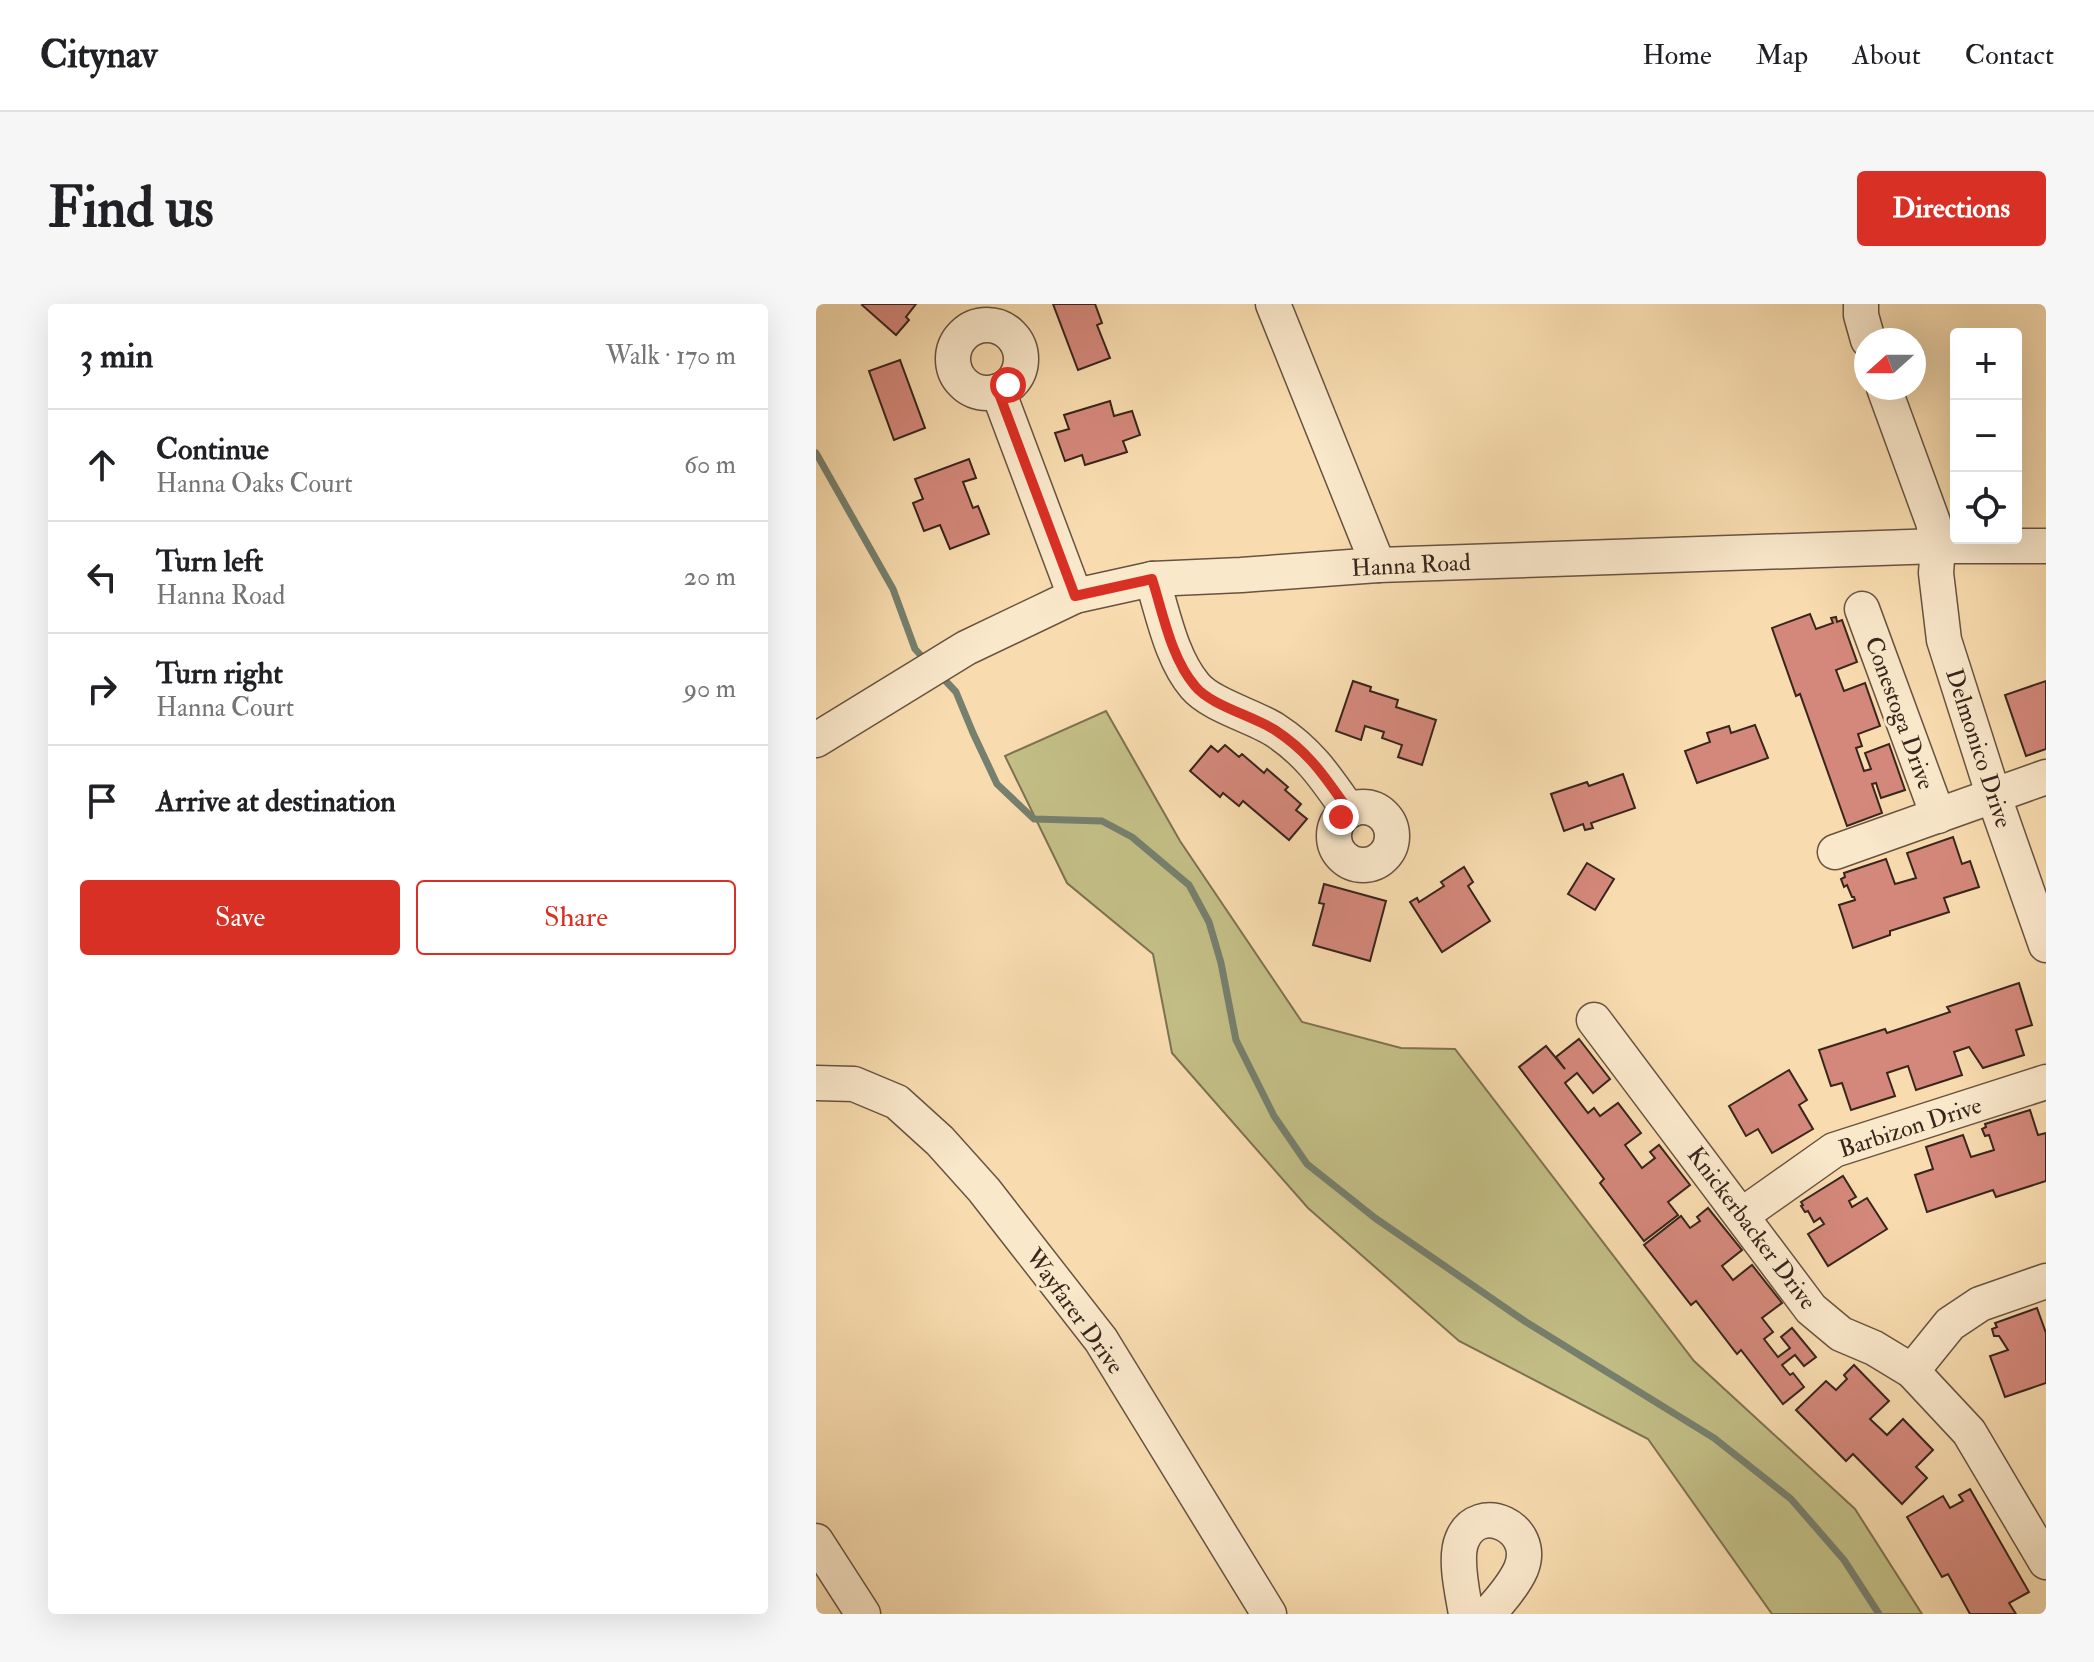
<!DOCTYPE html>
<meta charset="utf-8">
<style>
body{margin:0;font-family:"IM FELL Double Pica",serif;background:#f6f6f6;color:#202124}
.controls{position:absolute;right:24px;top:24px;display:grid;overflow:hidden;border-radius:8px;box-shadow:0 8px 32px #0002}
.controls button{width:72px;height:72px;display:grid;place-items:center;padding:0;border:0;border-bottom:2px solid #e0e0e0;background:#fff;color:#202124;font:40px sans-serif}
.compass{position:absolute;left:1038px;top:24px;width:72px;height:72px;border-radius:50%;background:#fff;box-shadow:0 8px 32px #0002;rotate:249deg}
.stop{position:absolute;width:24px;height:24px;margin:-18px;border:6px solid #d93025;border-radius:50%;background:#fff}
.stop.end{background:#d93025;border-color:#fff;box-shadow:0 2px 8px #0008}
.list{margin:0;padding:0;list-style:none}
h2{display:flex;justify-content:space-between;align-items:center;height:104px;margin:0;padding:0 32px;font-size:34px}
h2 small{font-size:26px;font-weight:400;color:#757577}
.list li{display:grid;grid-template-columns:52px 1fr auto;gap:24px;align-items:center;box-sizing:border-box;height:112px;padding:0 32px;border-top:2px solid #e0e0e0}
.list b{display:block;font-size:30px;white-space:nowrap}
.list p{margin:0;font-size:26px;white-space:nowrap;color:#757577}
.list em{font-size:26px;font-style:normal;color:#757577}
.actions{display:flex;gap:16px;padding:24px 32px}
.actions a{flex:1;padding:18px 0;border:2px solid #d93025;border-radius:8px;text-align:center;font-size:28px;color:#d93025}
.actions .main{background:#d93025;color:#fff}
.icon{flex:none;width:44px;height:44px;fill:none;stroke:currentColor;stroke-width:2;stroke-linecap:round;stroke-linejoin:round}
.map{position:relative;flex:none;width:1230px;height:1310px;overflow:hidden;border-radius:8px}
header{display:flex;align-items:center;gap:48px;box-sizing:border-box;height:112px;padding:0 40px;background:#fff;border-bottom:2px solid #e0e0e0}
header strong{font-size:38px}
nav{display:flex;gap:44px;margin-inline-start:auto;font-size:28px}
.intro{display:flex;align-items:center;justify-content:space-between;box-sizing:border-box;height:192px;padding:0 48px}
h1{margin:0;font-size:56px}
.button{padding:20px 36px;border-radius:8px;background:#d93025;color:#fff;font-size:28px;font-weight:700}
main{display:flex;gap:48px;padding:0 48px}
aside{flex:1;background:#fff;border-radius:8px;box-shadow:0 8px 32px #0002}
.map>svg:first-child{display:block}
.green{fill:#c3bf86;stroke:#7e7251;stroke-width:2}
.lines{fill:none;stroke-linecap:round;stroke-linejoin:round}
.stream{stroke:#76806e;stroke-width:7}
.building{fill:#d4887b;stroke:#38251c;stroke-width:2}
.minor-casing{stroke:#685341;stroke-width:37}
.minor{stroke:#fae8cb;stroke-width:34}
.route{stroke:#d93025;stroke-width:10}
.labels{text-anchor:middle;stroke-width:6;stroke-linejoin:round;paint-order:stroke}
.street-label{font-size:24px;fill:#38251c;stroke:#fae8cb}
</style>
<header>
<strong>Citynav</strong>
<nav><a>Home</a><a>Map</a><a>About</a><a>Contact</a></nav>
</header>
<div class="intro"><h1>Find us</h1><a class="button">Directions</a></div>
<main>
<aside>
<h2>3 min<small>Walk · 170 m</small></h2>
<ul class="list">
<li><svg class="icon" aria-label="ahead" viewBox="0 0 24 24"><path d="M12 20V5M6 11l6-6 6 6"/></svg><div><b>Continue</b><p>Hanna Oaks Court</p></div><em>60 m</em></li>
<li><svg class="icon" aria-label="left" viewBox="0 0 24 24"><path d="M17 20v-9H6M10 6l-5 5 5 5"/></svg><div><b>Turn left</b><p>Hanna Road</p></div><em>20 m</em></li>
<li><svg class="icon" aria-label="right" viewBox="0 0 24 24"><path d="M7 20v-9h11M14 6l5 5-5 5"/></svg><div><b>Turn right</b><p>Hanna Court</p></div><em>90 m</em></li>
<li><svg class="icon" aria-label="arrive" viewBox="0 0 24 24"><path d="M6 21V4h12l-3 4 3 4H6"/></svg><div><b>Arrive at destination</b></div></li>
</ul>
<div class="actions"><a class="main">Save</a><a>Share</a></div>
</aside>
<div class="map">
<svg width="1230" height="1310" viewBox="0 0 1230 1310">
<rect width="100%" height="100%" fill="#f8dcaf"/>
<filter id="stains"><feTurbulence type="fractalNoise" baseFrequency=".0025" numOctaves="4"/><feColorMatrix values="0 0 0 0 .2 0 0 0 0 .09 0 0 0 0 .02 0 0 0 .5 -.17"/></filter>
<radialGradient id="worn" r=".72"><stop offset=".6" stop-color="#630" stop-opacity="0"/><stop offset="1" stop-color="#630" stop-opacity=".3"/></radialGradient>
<!-- green -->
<polygon class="green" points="290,407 364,537 486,718 585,744 639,745 878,1057 1039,1205 1106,1310 956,1310 832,1135 643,1037 492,904 356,749 337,650 251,579 189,452"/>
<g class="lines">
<!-- stream -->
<g class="stream">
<polyline points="0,149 77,285 99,345 111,358"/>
<polyline points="125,372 140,388 157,429 181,480 218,515 286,517 316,533 373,581 393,618 405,659 420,736 458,812 491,860 559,914 710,1018 898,1134 975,1195 1028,1256 1063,1310"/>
</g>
</g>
<!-- building -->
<g class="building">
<polygon points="47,0 100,0 90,13 93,16 80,31 46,1"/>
<polygon points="237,0 279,0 286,19 281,21 294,54 262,66"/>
<polygon points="84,56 109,124 78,136 53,67"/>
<polygon points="294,97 298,112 316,107 324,131 307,137 311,148 269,161 266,151 249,157 239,129 253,125 248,111"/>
<polygon points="153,155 160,174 147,178 157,204 162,202 173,230 134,245 124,221 108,227 97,199 107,195 99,175"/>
<polygon points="994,310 1000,325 1017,319 1015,314 1020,313 1021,318 1026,316 1041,358 1020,366 1028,387 1049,379 1064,422 1042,430 1046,442 1040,444 1048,467 1055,465 1049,449 1073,440 1089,486 1065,494 1060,479 1056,480 1066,509 1031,522 984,390 980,392 956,324"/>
<polygon points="537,377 555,383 554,387 582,396 580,403 620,416 606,461 582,453 586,441 566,434 568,428 549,422 545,436 520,427"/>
<polygon points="1230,377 1230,445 1210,452 1189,391"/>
<polygon points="939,421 952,454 881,479 869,447 894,438 891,429 913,422 915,429"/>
<polygon points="409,441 423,453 426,450 448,469 451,465 472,483 469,486 485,500 480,506 491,515 473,536 427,497 423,502 407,489 404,493 374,467 395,442 402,448"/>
<polygon points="807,470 819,504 775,519 777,524 769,526 767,520 748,527 735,490 771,478 773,482"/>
<polygon points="1137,533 1146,560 1154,557 1163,583 1128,594 1133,608 1074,627 1074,631 1037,644 1023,601 1039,596 1038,593 1036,593 1031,581 1028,583 1025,575 1029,573 1028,569 1070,555 1079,580 1100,574 1091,549"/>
<polygon points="771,559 798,575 779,606 752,590"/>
<polygon points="648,563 657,578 652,582 674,617 626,648 594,598 601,594 603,598 628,582 625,578"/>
<polygon points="508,580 570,597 554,657 497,641 508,600 503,599"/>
<polygon points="1203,679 1216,721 1200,726 1208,751 1167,764 1153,743 1138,748 1146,771 1100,786 1092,762 1071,769 1079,792 1035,806 1026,779 1015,782 1003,746 1069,725 1071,729 1134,708 1131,703"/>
<polygon points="763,735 794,775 777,789 761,769 749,779 772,809 778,804 784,812 802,799 825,829 809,841 826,864 839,854 834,848 843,841 874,881 852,898 862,911 828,937 784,879 788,875 703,763 730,742 749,765 740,753"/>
<polygon points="973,766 991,796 983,801 997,825 956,849 942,825 930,832 913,802"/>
<polygon points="1214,806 1222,831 1230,829 1230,877 1180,893 1177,886 1111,908 1099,871 1117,865 1110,843 1147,831 1155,853 1178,846 1173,831 1169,832 1166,825 1170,823 1169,820"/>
<polygon points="1027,872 1040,893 1033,897 1036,903 1051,894 1071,925 1012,962 992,930 1008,920 1004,914 998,918 992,907 989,908 985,902 987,901 985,898"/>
<polygon points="892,904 926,946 906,962 917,976 936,961 966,999 946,1014 957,1028 948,1035 962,1053 974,1044 965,1033 976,1024 1000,1053 988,1062 979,1051 966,1061 974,1071 977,1069 988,1083 967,1100 925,1046 921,1050 880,997 875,1001 828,941 865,912 874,924 884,917 881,913"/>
<polygon points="1221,1004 1230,1029 1230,1079 1189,1093 1174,1052 1192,1046 1183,1032 1178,1032 1176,1025 1181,1023 1179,1019"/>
<polygon points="1038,1061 1073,1097 1054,1115 1071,1131 1087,1115 1117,1146 1100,1163 1111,1174 1086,1200 1037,1150 1030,1157 980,1106 1010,1077 1020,1086 1031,1075 1028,1071"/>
<polygon points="1154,1185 1213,1288 1193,1299 1200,1310 1154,1310 1132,1270 1126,1273 1091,1213 1127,1192 1134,1204 1147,1197 1143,1191"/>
</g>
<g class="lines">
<defs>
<g id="minor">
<polyline points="457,0 562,261"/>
<polyline points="1045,0 1045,11 1052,36"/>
<circle cx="171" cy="55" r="34"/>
<polyline points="1068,84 1117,218 1122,242 1120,269 1128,336 1178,493 1230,641"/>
<polyline points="182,87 259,292"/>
<path d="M336 275C347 309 355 354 379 382 395 401 437 412 459 426 493 448 510 474 533 507"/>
<polyline points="1046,305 1122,512"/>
<polyline points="0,436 150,344 259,292 336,275 425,271 562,261 1122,242 1230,242"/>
<circle cx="547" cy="532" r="29"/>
<polyline points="1019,548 1230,473"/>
<polyline points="778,716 995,1005 1025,1030 1058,1044 1096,1067 1153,1128 1230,1258"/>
<polyline points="0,779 38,780 81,798 124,837 168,886 285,1036 453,1310"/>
<polyline points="926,911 1018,846 1230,778"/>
<polyline points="1096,1067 1134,1020 1164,1000 1230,977"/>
<polyline points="0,1237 47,1310"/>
<path d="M650 1310C647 1291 638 1255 646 1236 662 1196 722 1223 705 1265 698 1281 684 1297 672 1310"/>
</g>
</defs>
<!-- minor casing -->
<use href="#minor" class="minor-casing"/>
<!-- minor -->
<use href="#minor" class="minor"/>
</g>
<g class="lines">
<!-- route -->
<path class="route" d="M192 81 182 87 259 292 336 275C347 309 355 354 379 382 394 401 437 412 459 426 494 449 509 473 533 507L525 513"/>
</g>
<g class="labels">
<!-- street labels -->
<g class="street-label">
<text transform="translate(595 261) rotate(-3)" y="8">Hanna Road</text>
<text transform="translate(1084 409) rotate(70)" y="8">Conestoga Drive</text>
<text transform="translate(1163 444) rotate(72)" y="8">Delmonico Drive</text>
<text transform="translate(1094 823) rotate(-18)" y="8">Barbizon Drive</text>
<text transform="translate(936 924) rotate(53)" y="8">Knickerbacker Drive</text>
<text transform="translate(259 1007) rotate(54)" y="8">Wayfarer Drive</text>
</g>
</g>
<rect width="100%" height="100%" filter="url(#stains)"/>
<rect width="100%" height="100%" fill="url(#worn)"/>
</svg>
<div class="controls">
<button>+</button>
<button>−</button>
<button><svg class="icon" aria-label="locate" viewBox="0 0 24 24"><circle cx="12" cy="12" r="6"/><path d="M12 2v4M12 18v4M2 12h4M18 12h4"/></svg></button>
</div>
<svg class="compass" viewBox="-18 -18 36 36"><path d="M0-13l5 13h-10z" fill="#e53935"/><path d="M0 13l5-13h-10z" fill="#757577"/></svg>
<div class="stop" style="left:192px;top:81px"></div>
<div class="stop end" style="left:525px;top:513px"></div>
</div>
</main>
